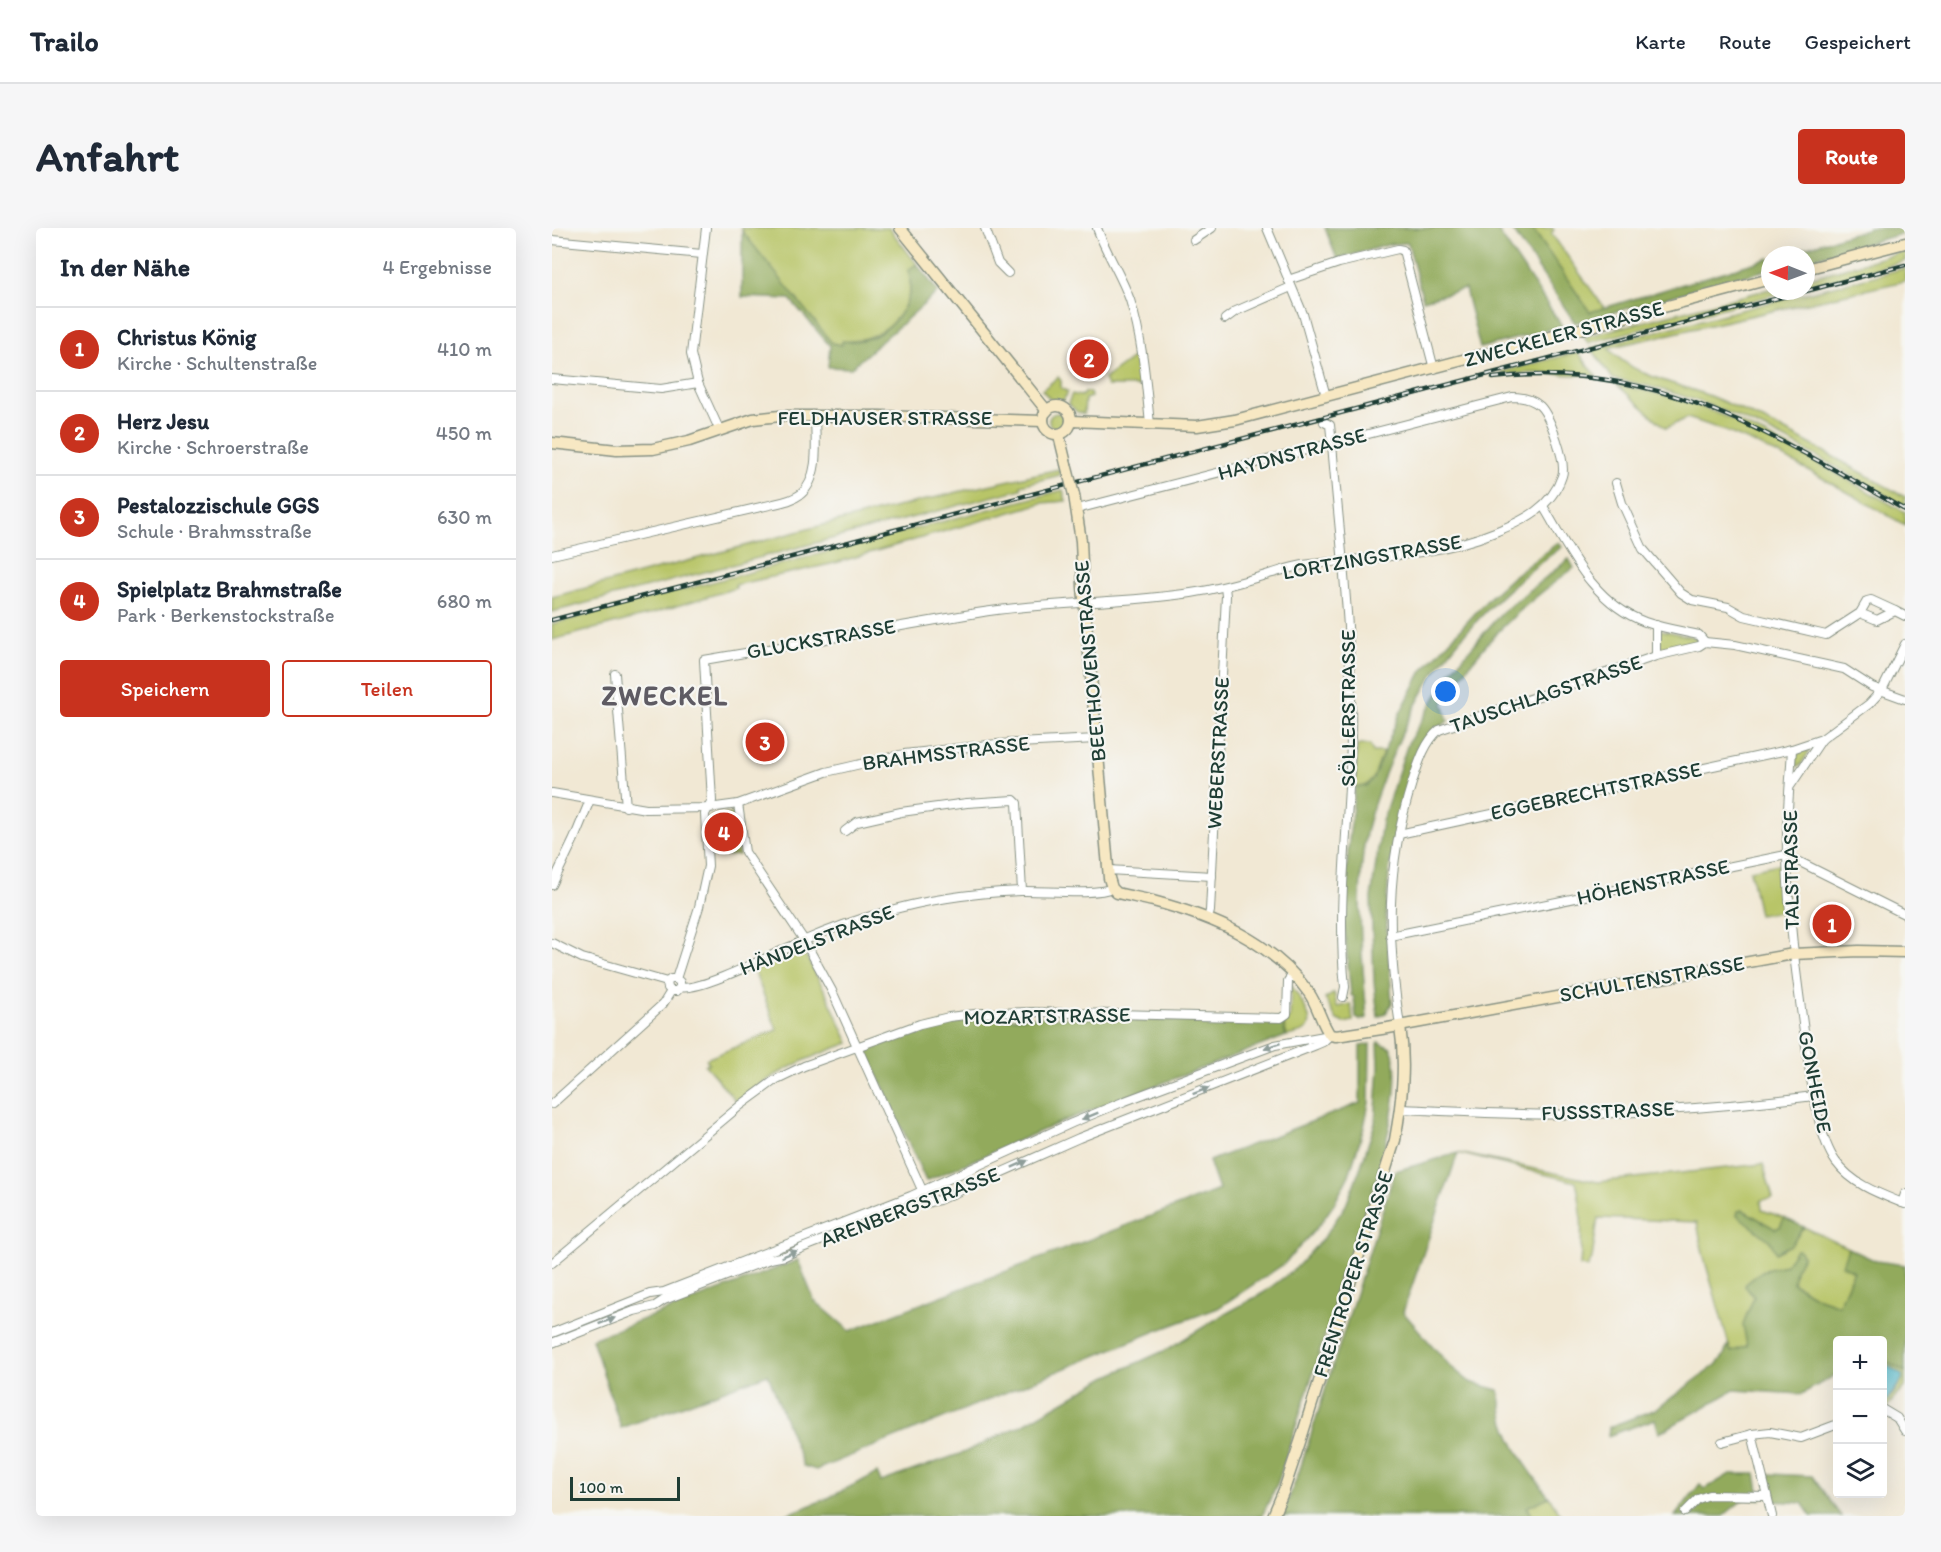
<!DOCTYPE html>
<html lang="de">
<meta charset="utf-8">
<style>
body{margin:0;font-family:Itim,sans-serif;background:#f6f6f7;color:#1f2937}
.controls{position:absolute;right:18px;bottom:18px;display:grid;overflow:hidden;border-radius:6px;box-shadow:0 6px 24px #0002}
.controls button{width:54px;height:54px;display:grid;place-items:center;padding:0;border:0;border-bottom:2px solid #e0e1e3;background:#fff;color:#1f2937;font:30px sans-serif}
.compass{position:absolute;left:1209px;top:18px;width:54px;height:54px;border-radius:50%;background:#fff;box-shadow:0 6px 24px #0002;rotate:271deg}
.scale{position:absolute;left:18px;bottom:15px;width:110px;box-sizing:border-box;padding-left:6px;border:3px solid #1f3d34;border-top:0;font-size:16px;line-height:21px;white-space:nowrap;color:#1f3d34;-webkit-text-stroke:4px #f6f6f2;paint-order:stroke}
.you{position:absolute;left:894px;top:464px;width:21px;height:21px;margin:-15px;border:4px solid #fff;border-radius:50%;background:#1a73e8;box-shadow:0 0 0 9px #1a73e833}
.badge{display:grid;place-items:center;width:39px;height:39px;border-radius:50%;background:#c8321e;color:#fff;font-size:20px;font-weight:700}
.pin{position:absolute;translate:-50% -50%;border:3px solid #fff;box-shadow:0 2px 6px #0006}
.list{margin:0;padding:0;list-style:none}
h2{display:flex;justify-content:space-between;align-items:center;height:78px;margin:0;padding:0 24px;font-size:26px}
h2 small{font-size:20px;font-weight:400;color:#747a83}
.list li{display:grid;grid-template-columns:39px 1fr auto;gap:18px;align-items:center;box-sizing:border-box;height:84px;padding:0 24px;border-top:2px solid #e0e1e3}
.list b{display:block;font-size:22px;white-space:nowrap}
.list p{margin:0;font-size:20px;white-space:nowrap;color:#747a83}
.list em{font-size:20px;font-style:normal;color:#747a83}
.actions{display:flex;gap:12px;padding:18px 24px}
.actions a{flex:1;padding:14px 0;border:2px solid #c8321e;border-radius:6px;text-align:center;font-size:21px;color:#c8321e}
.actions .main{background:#c8321e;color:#fff}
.icon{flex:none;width:33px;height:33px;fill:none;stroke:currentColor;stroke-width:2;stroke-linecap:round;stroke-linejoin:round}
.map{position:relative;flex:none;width:1353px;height:1288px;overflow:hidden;border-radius:6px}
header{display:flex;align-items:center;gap:36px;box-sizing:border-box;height:84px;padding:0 30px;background:#fff;border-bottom:2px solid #e0e1e3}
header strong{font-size:28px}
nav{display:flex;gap:33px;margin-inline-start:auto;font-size:21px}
.intro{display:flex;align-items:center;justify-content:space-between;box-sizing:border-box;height:144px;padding:0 36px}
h1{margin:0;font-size:42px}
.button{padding:15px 27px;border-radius:6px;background:#c8321e;color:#fff;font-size:21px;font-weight:700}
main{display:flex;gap:36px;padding:0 36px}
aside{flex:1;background:#fff;border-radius:6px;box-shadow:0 6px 24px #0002}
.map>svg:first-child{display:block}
.green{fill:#b8c567;stroke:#6c814e;stroke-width:1.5}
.forest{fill:#92aa5c;stroke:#587448;stroke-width:1.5}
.water{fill:#54bed0;stroke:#3a7e82;stroke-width:1.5}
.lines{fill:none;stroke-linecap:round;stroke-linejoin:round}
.street-casing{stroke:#889284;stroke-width:10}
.secondary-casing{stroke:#889284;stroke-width:13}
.street{stroke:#fff;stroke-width:8}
.secondary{stroke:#f7e8c3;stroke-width:10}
.rail-casing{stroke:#1f3d34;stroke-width:4.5}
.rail{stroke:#f6f6f2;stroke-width:2;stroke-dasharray:7;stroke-linecap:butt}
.secondary-bridge-casing{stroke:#889284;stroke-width:13;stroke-linecap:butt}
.secondary-bridge{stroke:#f7e8c3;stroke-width:10}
.oneway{fill:#8f9e9a}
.labels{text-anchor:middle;stroke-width:4.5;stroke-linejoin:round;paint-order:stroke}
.street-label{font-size:21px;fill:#1f3d34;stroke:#f6f6f2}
.district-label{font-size:27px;font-weight:bold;letter-spacing:1.5px;fill:#5e5b63;stroke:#f6f6f2}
</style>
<header>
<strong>Trailo</strong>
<nav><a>Karte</a><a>Route</a><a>Gespeichert</a></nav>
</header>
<div class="intro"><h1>Anfahrt</h1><a class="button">Route</a></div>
<main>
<aside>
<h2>In der Nähe<small>4 Ergebnisse</small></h2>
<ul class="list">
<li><span class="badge">1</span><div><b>Christus König</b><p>Kirche · Schultenstraße</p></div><em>410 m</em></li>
<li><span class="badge">2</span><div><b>Herz Jesu</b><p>Kirche · Schroerstraße</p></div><em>450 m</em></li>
<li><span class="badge">3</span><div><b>Pestalozzischule GGS</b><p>Schule · Brahmsstraße</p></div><em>630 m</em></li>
<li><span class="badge">4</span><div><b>Spielplatz Brahmstraße</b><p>Park · Berkenstockstraße</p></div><em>680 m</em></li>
</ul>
<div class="actions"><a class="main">Speichern</a><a>Teilen</a></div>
</aside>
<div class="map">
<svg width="1353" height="1288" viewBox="0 0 1353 1288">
<rect width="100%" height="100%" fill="#f6f6f2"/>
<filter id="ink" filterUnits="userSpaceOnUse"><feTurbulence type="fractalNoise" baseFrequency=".0167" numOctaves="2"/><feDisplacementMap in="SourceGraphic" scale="12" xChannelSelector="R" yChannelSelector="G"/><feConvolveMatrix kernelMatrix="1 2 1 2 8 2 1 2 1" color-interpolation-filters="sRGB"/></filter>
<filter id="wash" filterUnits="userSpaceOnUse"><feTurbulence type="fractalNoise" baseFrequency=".008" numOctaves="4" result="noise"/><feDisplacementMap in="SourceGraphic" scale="24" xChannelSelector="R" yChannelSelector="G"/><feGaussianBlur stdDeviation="1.35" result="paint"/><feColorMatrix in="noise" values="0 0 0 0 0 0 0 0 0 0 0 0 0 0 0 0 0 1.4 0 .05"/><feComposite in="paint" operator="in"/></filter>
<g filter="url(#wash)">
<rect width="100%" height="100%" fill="#f1e8d4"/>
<!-- green -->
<g class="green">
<path d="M189 0H337L365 36 356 42C365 68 345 98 320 108 311 112 301 113 292 114L290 117 279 115 195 11Z"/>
<polygon points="980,0 1000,0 1002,2 999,5 1053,81 1038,85"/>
<polygon points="1353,23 1353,33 1254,59 1254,51"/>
<path d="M1353 40V53L1056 120C1084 150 1122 154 1158 168 1226 196 1289 233 1353 269V278C1260 226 1169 168 1061 151L1039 120Z"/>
<polygon points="1218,61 1218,63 1237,63 1036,115 1032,109"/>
<polygon points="1026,124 1044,148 982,145 950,146 949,144"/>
<polygon points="586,126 590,158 555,158 552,151"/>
<polygon points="506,149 509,153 509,160 516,164 511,173 499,172 490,162"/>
<path d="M1064 156C1095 163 1127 170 1157 182 1226 209 1289 249 1353 284V297C1282 257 1213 213 1135 190L1114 200Z"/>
<polygon points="534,164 538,165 539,169 533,171 532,186 525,184 516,175 520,166 529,168"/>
<circle cx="505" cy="193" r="8"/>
<polygon points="507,241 508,247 469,257 469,261 0,384 0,369 267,298 410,263"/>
<polygon points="511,262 514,273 490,275 283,335 183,357 184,360 95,387 0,412 0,396"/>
<polygon points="1109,402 1145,410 1146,414 1109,423 1107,421 1107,404"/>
<polygon points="805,517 818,517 821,524 831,524 821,552 809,560 803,559"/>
<polygon points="1254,520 1257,524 1248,538 1244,538 1244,526"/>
<polygon points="182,586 184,620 187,627 161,628 159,588"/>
<polygon points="1226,636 1229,638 1232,683 1207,687 1198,642"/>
<path d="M245 722 251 723 274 765 297 815C254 830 220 845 185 874L153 837 157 835 154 831 225 802 202 742Z"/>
<path d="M739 757C745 767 766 793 754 802 749 806 741 806 735 808L731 794 738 790Z"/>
<polygon points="782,765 785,779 799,776 801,793 792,795 785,792 773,771"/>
<path d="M906 925 1046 954 1211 936 1221 970 1209 972 1210 982 1232 990 1228 999 1223 1001 1191 982 1218 1013 1224 1024 1239 1017 1252 999 1296 1020 1291 1037 1302 1042 1287 1077 1264 1069 1241 1055 1243 1042 1251 1028 1222 1041 1210 1043 1194 1056 1193 1058 1202 1069 1193 1091 1195 1118 1179 1124 1151 1026 1145 994 1046 990 1040 1030 1036 1039 1028 1038C1030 1009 1031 981 1024 954Z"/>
<polygon points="1330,1131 1353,1144 1353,1158 1335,1179 1331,1178 1331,1171 1331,1174 1340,1167 1350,1152 1336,1138 1331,1137"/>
<polygon points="997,1269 1010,1288 979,1288 975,1279"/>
</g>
<!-- forest -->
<g class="forest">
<polygon points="773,0 944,0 1010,98 928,120 913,61 871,72 856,15 839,16 785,31"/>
<polygon points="959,0 980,0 1038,84 1218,30 1218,41 1023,95"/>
<polygon points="1318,0 1353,0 1353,5 1254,32 1254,27 1229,27"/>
<path d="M190 3 280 115 290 117V113C300 114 313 112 323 108 346 96 365 68 356 42L365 36 386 64 299 140 276 139 278 118 238 71 190 69Z"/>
<path d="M1007 314 1010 319C959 354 903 409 872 462 858 486 847 511 837 536 828 558 819 581 814 605 803 666 810 729 815 790L808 792 804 790 802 769 799 767 792 696 796 622 803 559 814 558 821 551 847 487 870 443 938 369 960 349Z"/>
<path d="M1017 331 1022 340C965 381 929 415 891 475L896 493 879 505 869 520 842 611 837 645 834 686 840 775 834 785 826 789 822 754 819 670 830 593 856 515 898 445 949 385Z"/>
<polygon points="480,789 730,794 734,808 514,892 374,953 314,821 370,801 398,794"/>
<path d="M826 814 839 820C860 867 805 1007 789 1058 768 1124 747 1189 726 1254L710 1288H231L274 1271 325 1245 329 1254 413 1224 472 1196 554 1149 616 1121 666 1090 711 1065 744 1040 773 1008 794 977 809 938 823 895 827 839Z"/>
<polygon points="818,816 817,875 812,899 797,947 782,976 768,996 732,1036 666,1080 604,1103 264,1242 251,1238 216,1146 69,1200 40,1111 246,1032 262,1072 298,1103 667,962 657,933 808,875 808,818"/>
<path d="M906 925 851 1084 898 1138 918 1154 947 1162C949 1173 950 1184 953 1195 962 1223 980 1246 997 1269L975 1279 979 1288H730L747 1244 843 943Z"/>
<polygon points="1191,982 1223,1001 1228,999 1232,990 1252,999 1239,1017 1224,1025 1218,1013 1185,987 1186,983"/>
<polygon points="1296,1020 1324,1033 1353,1037 1353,1144 1331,1131 1330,1112 1286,1112 1285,1146 1250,1166 1182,1162 1107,1205 1103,1191 1056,1208 1057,1199 1104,1181 1164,1137 1171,1129 1176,1117 1179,1124 1195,1118 1191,1096 1202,1069 1193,1058 1194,1056 1210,1043 1233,1037 1244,1022 1247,1022 1251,1028 1243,1042 1241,1055 1264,1069 1287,1077 1302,1043 1290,1037"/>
<polygon points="1178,1246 1204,1246 1209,1272 1192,1271 1171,1288 1123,1288 1148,1256 1153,1261"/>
<polygon points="1216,1246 1260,1248 1289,1288 1259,1288 1250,1275 1222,1273"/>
</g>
<!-- water -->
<polygon class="water" points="1330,1137 1336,1138 1350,1147 1350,1152 1333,1175 1331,1171"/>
</g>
<g filter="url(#ink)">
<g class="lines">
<defs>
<g id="street">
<polyline points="154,0 139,126 146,155 168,203"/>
<polyline points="433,0 446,35 456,45"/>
<path d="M545 0C554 25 569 47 578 72 591 113 594 155 598 197"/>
<polyline points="715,0 751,86 774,168"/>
<polyline points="0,12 150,26"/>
<polyline points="642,12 660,0"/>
<polyline points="736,52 787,35 846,21 851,22 882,141"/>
<polyline points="673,91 684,83 739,59"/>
<polyline points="0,151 109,161 146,155"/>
<path d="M772 194 778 197 780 216C788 313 801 411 799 508 798 592 784 675 793 759L791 769"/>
<polyline points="1064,255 1070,275 1091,321 1129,365 1140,372 1176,379 1192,388 1274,407 1308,385 1315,373 1319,372 1343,383 1325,392 1308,385"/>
<path d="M991 278C1018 323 1041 375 1093 394 1110 400 1129 403 1147 407L1153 414"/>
<path d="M0 327 222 276C232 274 241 272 249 266 269 249 263 210 263 187"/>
<polyline points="1343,383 1353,388"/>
<polyline points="1104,397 1104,428"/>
<polyline points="63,446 74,579"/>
<path d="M1270 511 1240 521C1238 556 1234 591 1235 626 1236 693 1246 759 1255 825 1260 856 1266 909 1284 934 1301 957 1328 966 1353 976"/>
<polyline points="1239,557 1270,511 1317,476 1330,462 1353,416"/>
<polyline points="0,565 94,581 157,580 186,576 274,544 352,526 445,516 544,511"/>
<polyline points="186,576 193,624 252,712 280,763 376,975"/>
<polyline points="293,603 305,594 349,584 415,575 462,572 465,575 470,663"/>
<polyline points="847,606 1240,521"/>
<polyline points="556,642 660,648"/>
<polyline points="0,657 22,611 38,572"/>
<polyline points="656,691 658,683 674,368 673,359"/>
<polyline points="838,708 1234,627 1352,686"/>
<polyline points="0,715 30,730 115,754"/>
<path d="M124 751H119L115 754 116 760 119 763H125L128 759V754L124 751 147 679 156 638 153 586 160 573 152 432C243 416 334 400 425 385 496 373 568 376 639 365 666 361 691 354 717 346 728 343 740 339 751 337 816 329 882 329 943 304 971 293 1000 279 1010 248 1015 235 998 188 988 178 981 171 970 169 960 169L525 281"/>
<path d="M128 759C147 765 229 722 251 713 276 702 303 692 329 685 375 671 421 665 469 663 490 662 544 668 560 660"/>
<path d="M848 798C835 710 833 641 860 555 866 537 872 515 887 502L1104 428 1147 418 1153 414 1183 417 1292 441 1320 459 1353 471"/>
<polyline points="0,876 111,776 119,763"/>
<path d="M849 881C913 884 978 888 1042 886 1115 883 1189 877 1262 868"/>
<polyline points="1350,975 1353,966"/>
<polyline points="0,1035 189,877 223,852 252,838 368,796 397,789 431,785 481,784 729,790 735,786 736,753 741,746"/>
<polyline points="0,1105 98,1066 112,1064 359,968 520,895 573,873 723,817 778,807"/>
<polyline points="0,1115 82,1083 103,1078 112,1072 218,1031 233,1028 250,1020 361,977 387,972 527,910 764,817 771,814 778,807"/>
<polyline points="1330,1181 1345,1190 1353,1203"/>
<polyline points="1200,1206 1220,1288"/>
<polyline points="1170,1214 1200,1206 1218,1204 1249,1210 1286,1196"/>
<polyline points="1133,1284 1146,1271 1157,1267 1215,1268"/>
</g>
<g id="secondary">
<polyline points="348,0 495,183"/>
<polyline points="1254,41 1353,15"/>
<circle cx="505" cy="192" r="14"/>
<polyline points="519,193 645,198 683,192 1218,51"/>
<polyline points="507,207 514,236"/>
<polyline points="0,215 65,222 101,221 137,213 201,191 228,188 327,188 491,193"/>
<path d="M522 267 529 313 531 359 557 650 560 660 565 665C577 668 589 670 601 673 661 689 720 713 757 765 766 778 769 794 778 807L784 808 836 800 1241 726 1307 723 1353 724"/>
<path d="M721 1288 732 1262 748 1214 843 912C850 873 854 837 848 798"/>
</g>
</defs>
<!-- street casing -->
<use href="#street" class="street-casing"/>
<!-- secondary casing -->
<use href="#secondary" class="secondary-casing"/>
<!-- street -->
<use href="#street" class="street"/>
<!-- secondary -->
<use href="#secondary" class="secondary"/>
<defs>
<g id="rail">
<polyline points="1254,63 1353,37"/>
<path d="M941 150C1101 130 1221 207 1353 282"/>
<polyline points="0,392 1253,63"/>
</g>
</defs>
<!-- rail casing -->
<use href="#rail" class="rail-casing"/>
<!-- rail -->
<use href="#rail" class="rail"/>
<defs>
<polyline id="secondary-bridge" points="514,236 522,267"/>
</defs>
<!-- secondary-bridge casing -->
<use href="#secondary-bridge" class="secondary-bridge-casing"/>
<!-- secondary-bridge -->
<use href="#secondary-bridge" class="secondary-bridge"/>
</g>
<!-- one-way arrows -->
<defs><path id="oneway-solid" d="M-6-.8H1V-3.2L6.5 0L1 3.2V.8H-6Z" transform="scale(1.5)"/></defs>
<g class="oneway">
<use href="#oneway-solid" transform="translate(720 818) rotate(162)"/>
<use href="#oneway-solid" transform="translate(649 863) rotate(-21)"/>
<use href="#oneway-solid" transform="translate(538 888) rotate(158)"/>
<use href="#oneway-solid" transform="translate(468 936) rotate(-24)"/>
<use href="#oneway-solid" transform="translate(237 1026) rotate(-22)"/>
<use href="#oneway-solid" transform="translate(55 1093) rotate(-21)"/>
</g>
</g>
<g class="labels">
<!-- street labels -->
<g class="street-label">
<text transform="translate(1012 106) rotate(-15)" y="7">ZWECKELER STRASSE</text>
<text x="333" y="197">FELDHAUSER STRASSE</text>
<text transform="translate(740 226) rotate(-15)" y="7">HAYDNSTRASSE</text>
<text transform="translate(820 329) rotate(-10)" y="7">LORTZINGSTRASSE</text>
<text transform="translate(269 411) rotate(-10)" y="7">GLUCKSTRASSE</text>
<text transform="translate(538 433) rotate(-95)" y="7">BEETHOVENSTRASSE</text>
<text transform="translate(994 466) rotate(-19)" y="7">TAUSCHLAGSTRASSE</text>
<text transform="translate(796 480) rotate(-90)" y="7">SÖLLERSTRASSE</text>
<text transform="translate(394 525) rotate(-7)" y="7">BRAHMSSTRASSE</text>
<text transform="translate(666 525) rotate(-87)" y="7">WEBERSTRASSE</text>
<text transform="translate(1044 563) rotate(-12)" y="7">EGGEBRECHTSTRASSE</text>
<text transform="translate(1239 642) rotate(-91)" y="7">TALSTRASSE</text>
<text transform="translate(1101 654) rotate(-12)" y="7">HÖHENSTRASSE</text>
<text transform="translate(265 712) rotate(-21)" y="7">HÄNDELSTRASSE</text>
<text transform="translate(1100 751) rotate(-10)" y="7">SCHULTENSTRASSE</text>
<text transform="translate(495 788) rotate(-1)" y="7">MOZARTSTRASSE</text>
<text transform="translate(1263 854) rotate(79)" y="7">GONHEIDE</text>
<text transform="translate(1056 883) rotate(-2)" y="7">FUSSSTRASSE</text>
<text transform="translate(358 979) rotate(-21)" y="7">ARENBERGSTRASSE</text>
<text transform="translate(801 1046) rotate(-72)" y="7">FRENTROPER STRASSE</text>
</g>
<!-- district labels -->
<g class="district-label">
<text x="113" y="477">ZWECKEL</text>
</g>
</g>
</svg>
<div class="controls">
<button>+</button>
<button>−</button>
<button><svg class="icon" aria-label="layers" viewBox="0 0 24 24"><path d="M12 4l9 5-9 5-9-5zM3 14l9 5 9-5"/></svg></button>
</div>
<svg class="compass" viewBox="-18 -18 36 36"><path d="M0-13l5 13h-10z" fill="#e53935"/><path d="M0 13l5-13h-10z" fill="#747a83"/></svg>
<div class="scale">100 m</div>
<div class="you"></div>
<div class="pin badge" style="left:1280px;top:696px">1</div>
<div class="pin badge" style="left:537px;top:131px">2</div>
<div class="pin badge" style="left:213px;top:514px">3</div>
<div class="pin badge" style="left:172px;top:604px">4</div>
</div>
</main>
